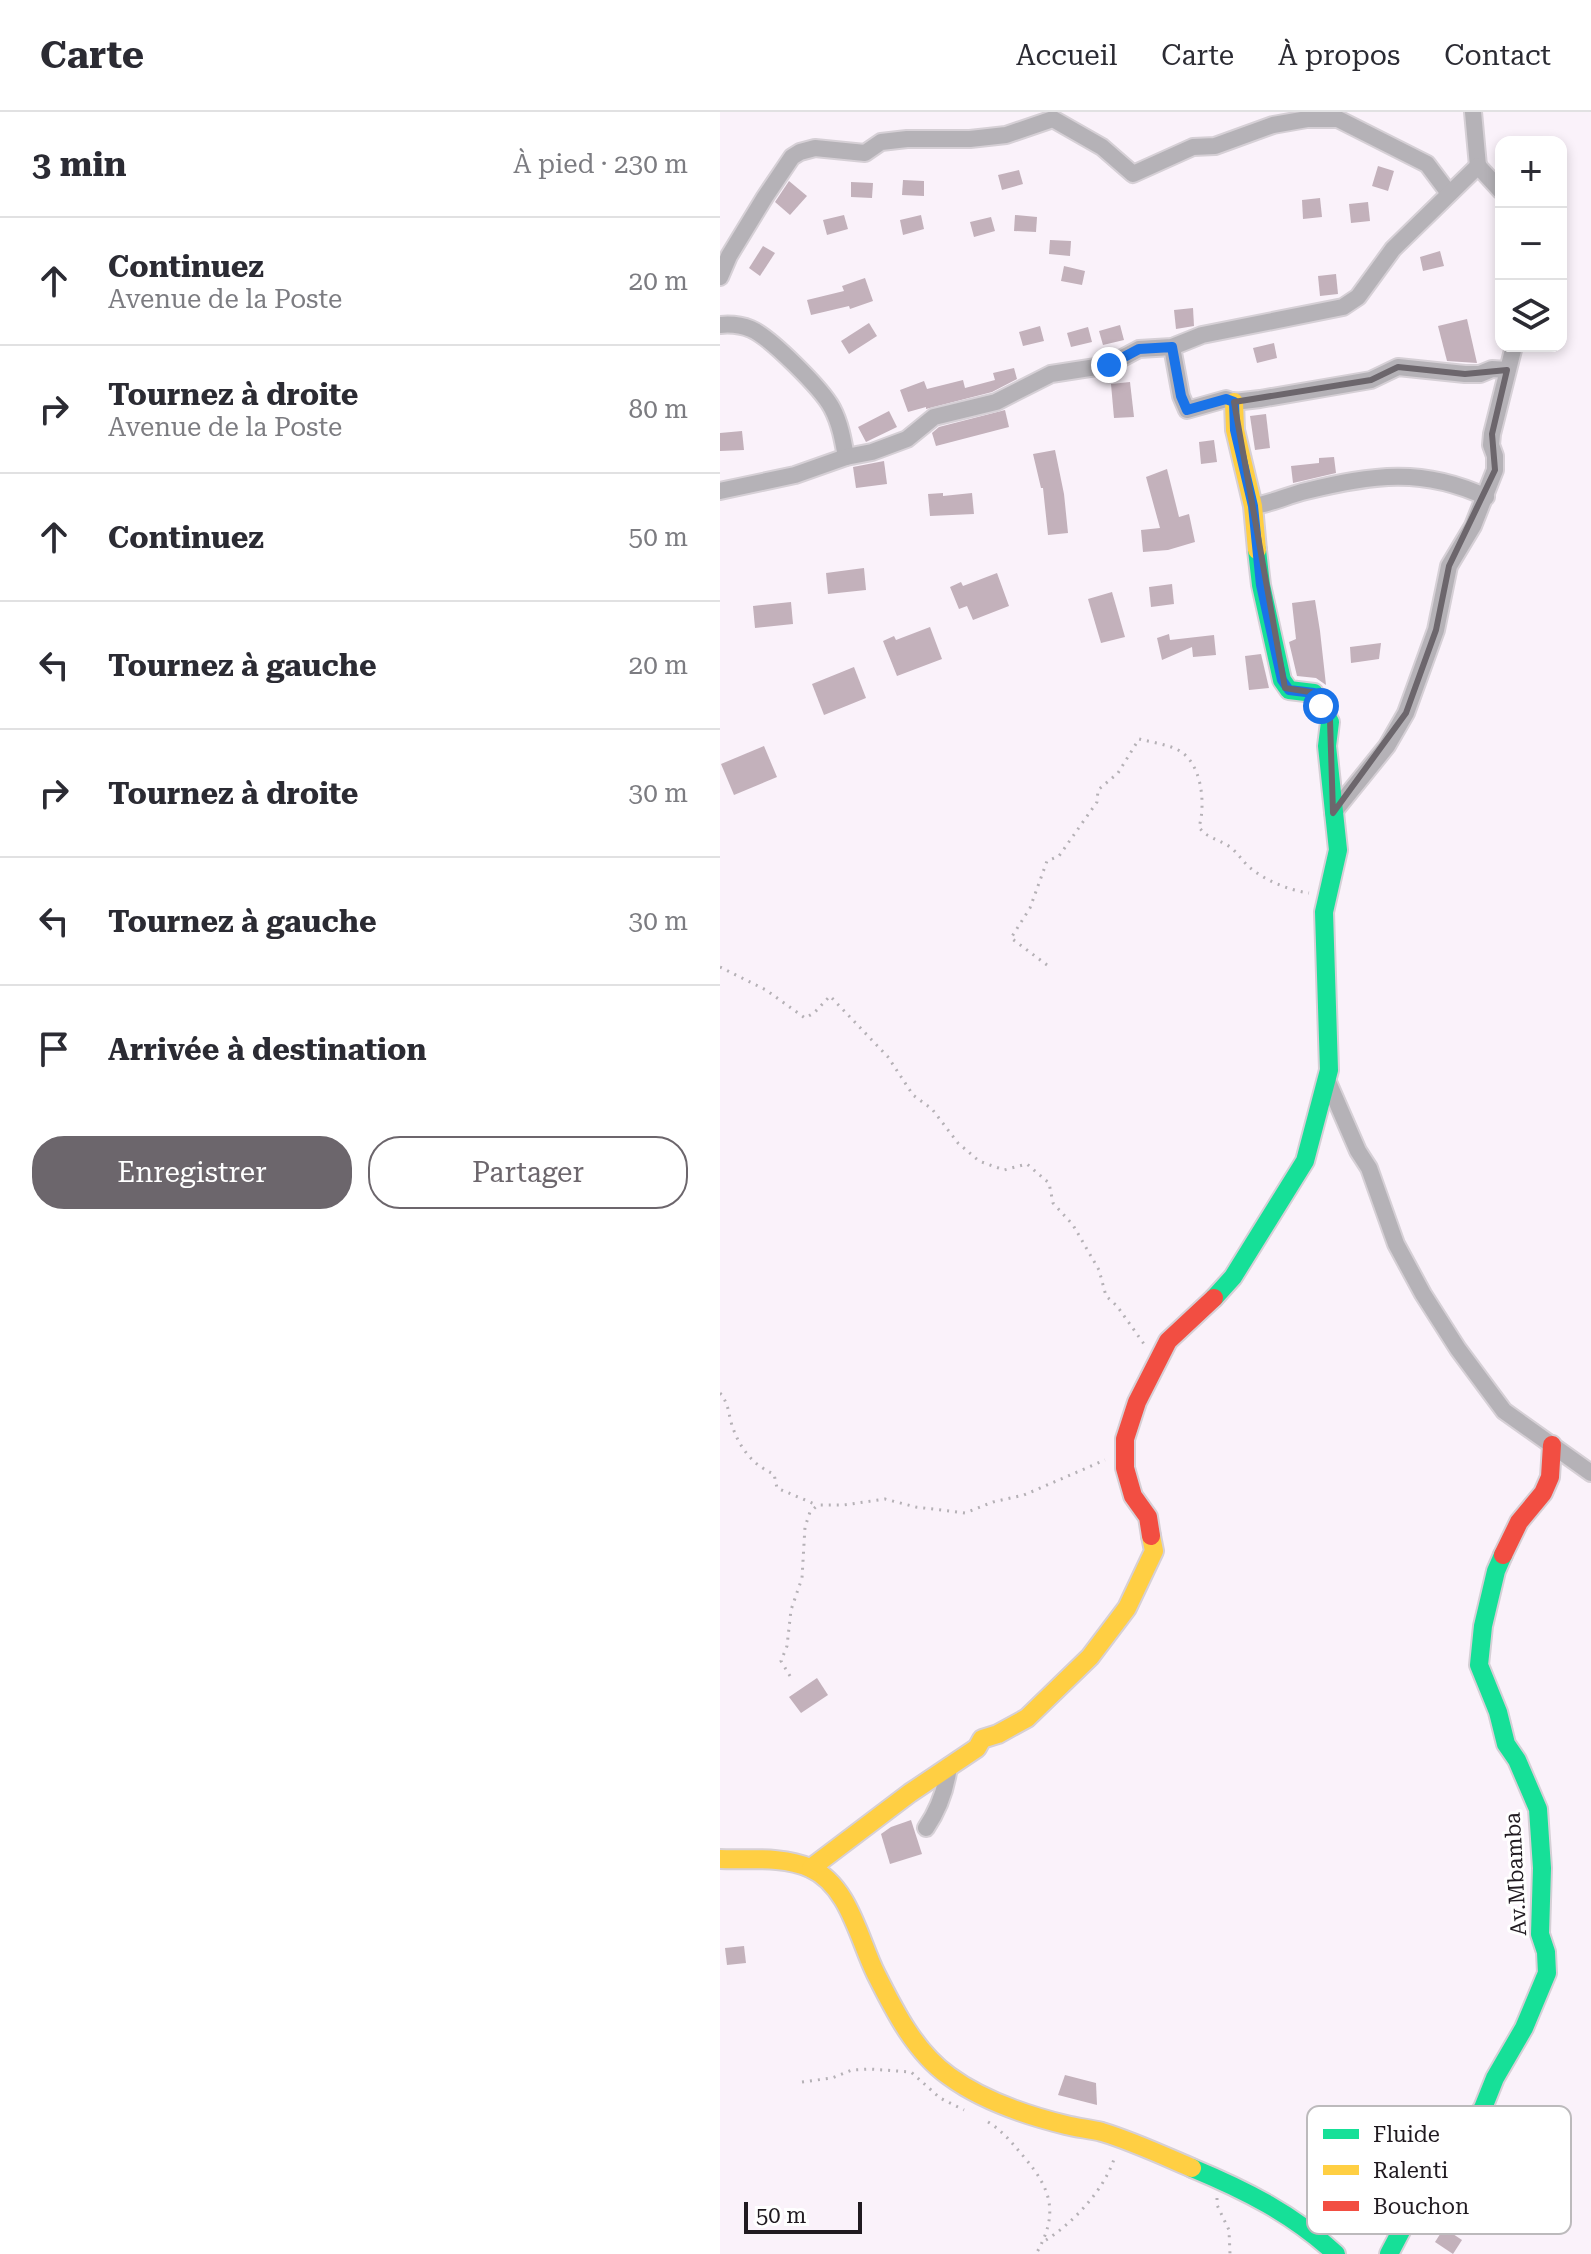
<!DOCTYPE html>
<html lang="fr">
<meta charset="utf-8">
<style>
body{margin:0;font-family:"Roboto Serif",serif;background:#f2f2f3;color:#2b2b33}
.controls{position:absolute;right:24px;top:24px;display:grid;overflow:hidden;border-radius:16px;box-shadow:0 4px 12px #0003}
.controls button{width:72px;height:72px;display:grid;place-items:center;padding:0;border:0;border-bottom:2px solid #e1e1e2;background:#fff;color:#2b2b33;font:40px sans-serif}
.scale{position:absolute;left:24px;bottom:20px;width:118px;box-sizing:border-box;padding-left:8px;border:4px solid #201a20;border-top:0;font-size:22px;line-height:28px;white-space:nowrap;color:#201a20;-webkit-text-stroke:6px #fff;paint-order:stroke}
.stop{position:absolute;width:24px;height:24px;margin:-18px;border:6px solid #1a73e8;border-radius:50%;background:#fff}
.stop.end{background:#1a73e8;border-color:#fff;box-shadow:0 2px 8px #0008}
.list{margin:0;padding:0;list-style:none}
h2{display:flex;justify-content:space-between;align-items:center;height:104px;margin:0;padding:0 32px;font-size:34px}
h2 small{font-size:26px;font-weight:400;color:#7c7c81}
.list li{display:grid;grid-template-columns:52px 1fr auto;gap:24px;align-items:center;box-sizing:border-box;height:128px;padding:0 32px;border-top:2px solid #e1e1e2}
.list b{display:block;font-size:30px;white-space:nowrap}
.list p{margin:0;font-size:26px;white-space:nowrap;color:#7c7c81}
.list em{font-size:26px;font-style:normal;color:#7c7c81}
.actions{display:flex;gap:16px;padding:24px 32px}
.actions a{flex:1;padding:18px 0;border:2px solid #6c666c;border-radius:32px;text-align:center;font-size:28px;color:#6c666c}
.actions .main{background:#6c666c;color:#fff}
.icon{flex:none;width:44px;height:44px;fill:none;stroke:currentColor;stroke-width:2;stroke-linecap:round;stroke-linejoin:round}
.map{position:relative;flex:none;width:871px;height:2142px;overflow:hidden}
header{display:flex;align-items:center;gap:48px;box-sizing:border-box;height:112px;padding:0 40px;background:#fff;border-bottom:2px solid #e1e1e2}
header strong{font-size:38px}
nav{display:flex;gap:44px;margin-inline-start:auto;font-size:28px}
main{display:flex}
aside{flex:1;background:#fff}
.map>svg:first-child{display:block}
.building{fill:#c3b1bb}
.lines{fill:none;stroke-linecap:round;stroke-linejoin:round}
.street-casing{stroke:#d6d0d6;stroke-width:20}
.fast-casing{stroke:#d6d0d6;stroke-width:22}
.slow-casing{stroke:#d6d0d6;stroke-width:22}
.jam-casing{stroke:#d6d0d6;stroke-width:22}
.path{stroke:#b5b1b6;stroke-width:3;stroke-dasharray:2 6;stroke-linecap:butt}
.street{stroke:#b5b2b7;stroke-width:16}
.fast{stroke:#16e098;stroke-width:18}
.slow{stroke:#ffcf43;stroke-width:18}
.jam{stroke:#f24e42;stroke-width:18}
.route{stroke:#1a73e8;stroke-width:10}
.marked{fill:none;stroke:#6c666c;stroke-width:6;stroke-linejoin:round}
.labels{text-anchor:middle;stroke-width:6;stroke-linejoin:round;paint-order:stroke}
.street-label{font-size:22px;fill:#201a20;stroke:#fff}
.key{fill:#fff;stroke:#bcbabc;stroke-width:2}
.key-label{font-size:22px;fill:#201a20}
</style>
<header>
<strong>Carte</strong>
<nav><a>Accueil</a><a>Carte</a><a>À propos</a><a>Contact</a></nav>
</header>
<main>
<aside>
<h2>3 min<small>À pied · 230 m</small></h2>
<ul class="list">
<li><svg class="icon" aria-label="ahead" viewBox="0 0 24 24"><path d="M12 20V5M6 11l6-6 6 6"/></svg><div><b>Continuez</b><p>Avenue de la Poste</p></div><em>20 m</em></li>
<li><svg class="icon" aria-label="right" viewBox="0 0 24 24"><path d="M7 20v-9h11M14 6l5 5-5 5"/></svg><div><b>Tournez à droite</b><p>Avenue de la Poste</p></div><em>80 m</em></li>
<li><svg class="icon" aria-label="ahead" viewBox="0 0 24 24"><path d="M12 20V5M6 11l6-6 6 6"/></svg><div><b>Continuez</b></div><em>50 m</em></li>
<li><svg class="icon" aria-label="left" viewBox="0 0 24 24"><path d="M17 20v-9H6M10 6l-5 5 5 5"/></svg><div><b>Tournez à gauche</b></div><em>20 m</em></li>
<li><svg class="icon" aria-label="right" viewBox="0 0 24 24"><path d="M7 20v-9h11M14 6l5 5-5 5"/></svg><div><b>Tournez à droite</b></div><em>30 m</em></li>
<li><svg class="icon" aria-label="left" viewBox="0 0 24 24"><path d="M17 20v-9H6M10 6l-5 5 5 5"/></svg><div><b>Tournez à gauche</b></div><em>30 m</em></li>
<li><svg class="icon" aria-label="arrive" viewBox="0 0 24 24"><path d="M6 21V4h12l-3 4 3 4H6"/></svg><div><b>Arrivée à destination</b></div></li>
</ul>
<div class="actions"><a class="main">Enregistrer</a><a>Partager</a></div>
</aside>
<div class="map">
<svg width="871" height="2142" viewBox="0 0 871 2142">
<rect width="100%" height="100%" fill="#faf2fa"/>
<!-- building -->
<g class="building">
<polygon points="658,54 674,59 668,79 652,74"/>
<polygon points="299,58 303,72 282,78 278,63"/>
<polygon points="183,68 204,69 204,84 182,83"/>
<polygon points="69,69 87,84 70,103 55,90"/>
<polygon points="131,70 153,71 152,86 131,85"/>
<polygon points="600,86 602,105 583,107 582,88"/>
<polygon points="648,90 650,109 631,111 629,92"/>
<polygon points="124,103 128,117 107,123 103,108"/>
<polygon points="201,103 204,117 183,123 180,108"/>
<polygon points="295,103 317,105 316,120 294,119"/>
<polygon points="271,105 275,119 254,125 250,110"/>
<polygon points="330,128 351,129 350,144 329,142"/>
<polygon points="43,134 55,141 40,164 29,156"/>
<polygon points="720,139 724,154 703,159 700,145"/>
<polygon points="344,154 365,159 362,173 341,169"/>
<polygon points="616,162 618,182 600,184 598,164"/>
<polygon points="145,166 153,189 130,197 129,194 91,203 87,188 124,179 122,174"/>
<polygon points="473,196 474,214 456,217 454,198"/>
<polygon points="747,207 757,251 727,249 718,214"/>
<polygon points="149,211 157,224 129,242 121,229"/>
<polygon points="400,213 404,228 383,233 379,219"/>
<polygon points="320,214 324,229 303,234 299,220"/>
<polygon points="368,215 372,230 351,235 347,221"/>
<polygon points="554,231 557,246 537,251 533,236"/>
<polygon points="294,256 297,267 272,280 206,297 206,295 188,300 180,278 204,269 207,277 243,268 245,276 275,268 273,261"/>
<polygon points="410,270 414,305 394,306 391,272"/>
<polygon points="285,298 289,315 216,334 212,321 219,315"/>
<polygon points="169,299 177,315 146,330 138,315"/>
<polygon points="546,302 550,336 535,338 530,304"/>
<polygon points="22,319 24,338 0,339 0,321"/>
<polygon points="494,328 497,350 481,352 479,330"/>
<polygon points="335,338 344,382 348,421 328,423 323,376 321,376 313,342"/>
<polygon points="614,345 616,361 573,371 571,354 599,351 599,346"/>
<polygon points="164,349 167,372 136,376 133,355"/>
<polygon points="447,357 459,405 469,402 475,430 448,438 423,440 421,418 440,416 426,365"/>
<polygon points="223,381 223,384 252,381 254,402 210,404 208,382"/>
<polygon points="144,456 146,478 108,482 106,461"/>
<polygon points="277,461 289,494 253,508 247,494 239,497 230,475 241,470 243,474"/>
<polygon points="452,472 454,492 431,495 429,475"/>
<polygon points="392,480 405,525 381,531 368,487"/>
<polygon points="595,488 600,519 606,573 596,566 577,564 569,530 576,527 572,491"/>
<polygon points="71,490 73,512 35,516 33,494"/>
<polygon points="210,515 222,547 177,564 163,529 174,524 176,528"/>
<polygon points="449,522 450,528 494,523 496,543 473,545 472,535 442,548 437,526"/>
<polygon points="661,531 659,547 631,551 630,535"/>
<polygon points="541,542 549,576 529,578 525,544"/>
<polygon points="134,555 146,586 104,603 92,572"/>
<polygon points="44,634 57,665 14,683 1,652"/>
<polygon points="97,1566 108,1583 81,1601 69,1585"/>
<polygon points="191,1708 202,1742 170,1752 161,1722 171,1715"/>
<polygon points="24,1834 26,1851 7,1853 5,1836"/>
<polygon points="345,1963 376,1971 377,1993 338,1983"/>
<polygon points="724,2116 742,2128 733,2142 715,2130"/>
</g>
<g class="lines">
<defs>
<g id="street">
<polyline points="753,0 758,54"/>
<polyline points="758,54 781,79"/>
<polyline points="0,165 9,144 45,85 72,45 80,40 95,36 145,41 161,30 187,27 250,27 286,23 333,7 382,35 413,62 473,35 495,34 553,13 587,7 618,7 707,52 728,80"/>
<path d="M0 213C10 212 21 213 31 217 50 225 102 277 112 296 120 311 123 328 126 345"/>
<polyline points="452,235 461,284 467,298 506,287 514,290 540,287 651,268 678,255 745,262 760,262 772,257 787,258"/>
<polyline points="0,379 75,363 126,345 152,340 187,327 214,305 276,290 331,262 389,253 419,237 452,235 482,223 623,195 638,185 673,137 758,54"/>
<path d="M533 394C551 392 568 383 586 379 653 363 702 355 766 385"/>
<polyline points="613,701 667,634 686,601 716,518 729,454 753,414 775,358 775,344 771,333 772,322 794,234"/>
<polyline points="608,970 638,1039 649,1056 676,1132 703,1182 738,1237 784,1299 871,1361"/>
<path d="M206 1716C219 1697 226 1677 229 1654"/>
</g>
<g id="fast">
<polyline points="494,1186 513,1165 585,1049 609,958 604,800 618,738 607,634 610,610 594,581 569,578 562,568 541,473 537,438"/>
<path d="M472 2056C525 2078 573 2102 616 2142"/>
<polyline points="669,2142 691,2100 763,1996 775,1966 804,1916 827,1861 826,1840 820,1822 822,1756 818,1697 797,1648 786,1632 778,1600 759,1553 763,1514 776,1459 783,1443"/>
</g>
<g id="slow">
<polyline points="514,290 515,318 533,394 537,438"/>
<path d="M0 1747C29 1748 63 1744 90 1756 129 1773 139 1828 156 1862 174 1898 195 1940 229 1964 263 1989 305 2003 346 2013 358 2016 370 2017 382 2020 412 2029 442 2043 472 2056"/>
<polyline points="91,1756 190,1681 257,1636 262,1627 278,1622 307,1606 370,1545 407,1496 434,1439 431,1424"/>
</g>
<g id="jam">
<polyline points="431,1424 428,1405 413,1384 405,1356 405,1327 417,1290 448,1229 494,1186"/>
<polyline points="783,1443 799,1410 823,1381 830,1365 832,1333"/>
</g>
</defs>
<!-- street casing -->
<use href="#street" class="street-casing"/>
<!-- fast casing -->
<use href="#fast" class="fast-casing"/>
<!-- slow casing -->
<use href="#slow" class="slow-casing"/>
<!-- jam casing -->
<use href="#jam" class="jam-casing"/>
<!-- path -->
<g class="path">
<path d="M327 853 291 826 310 796 327 749 339 744 377 690 378 678 398 661 419 627C431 630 445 632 456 637 482 648 486 692 479 715 486 726 499 727 510 735 517 740 521 747 527 753 543 768 568 778 589 781"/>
<polyline points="0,855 46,878 85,906 94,901 110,884 168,945 193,983 212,997 238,1031 259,1049 284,1058 307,1052 329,1071 333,1091 353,1113 379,1158 386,1184 397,1194 424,1232"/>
<path d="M0 1281C8 1291 8 1298 11 1310 18 1334 32 1353 54 1362L57 1376 97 1393"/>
<polyline points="70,1564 61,1549 67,1534 71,1498 82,1466 85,1415 90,1400 98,1393 124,1393 165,1387 196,1395 245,1401 273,1390 304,1383 385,1348"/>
<polyline points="82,1970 112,1966 132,1958 149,1957 191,1960 220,1986 244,1998"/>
<path d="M268 2010C283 2019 293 2032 304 2045 332 2078 339 2102 316 2142"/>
<polyline points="497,2086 497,2093 509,2118 510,2142"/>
<path d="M326 2128C353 2111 384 2078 394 2047"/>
</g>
<!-- street -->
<use href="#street" class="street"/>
<!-- fast -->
<use href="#fast" class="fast"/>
<!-- slow -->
<use href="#slow" class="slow"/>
<!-- jam -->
<use href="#jam" class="jam"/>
</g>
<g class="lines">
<!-- route -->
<polyline class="route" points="389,253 419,237 452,235 461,284 467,298 506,287 514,290 515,318 533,394 541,473 562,568 569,578 594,581 601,594"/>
</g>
<!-- marked area -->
<path class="marked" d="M678 255 745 262 787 258 772 322 775 358 729 454 716 518 686 601 613 701 610 608 596 581 565 576 514 290 651 268Z"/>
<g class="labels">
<!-- street labels -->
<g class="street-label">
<text transform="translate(795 1762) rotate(-93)" y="8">Av.Mbamba</text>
</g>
</g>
<!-- legend -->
<rect x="587" y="1994" width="264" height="128" rx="12" class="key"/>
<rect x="603" y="2017" width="36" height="10" fill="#16e098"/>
<rect x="603" y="2053" width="36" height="10" fill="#ffcf43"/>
<rect x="603" y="2089" width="36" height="10" fill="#f24e42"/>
<g class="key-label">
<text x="653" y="2030">Fluide</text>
<text x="653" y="2066">Ralenti</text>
<text x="653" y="2102">Bouchon</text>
</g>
</svg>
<div class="controls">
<button>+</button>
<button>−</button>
<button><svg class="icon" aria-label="layers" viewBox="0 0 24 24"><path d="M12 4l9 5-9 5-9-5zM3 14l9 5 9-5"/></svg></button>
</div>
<div class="scale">50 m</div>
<div class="stop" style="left:601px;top:594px"></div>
<div class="stop end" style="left:389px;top:253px"></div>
</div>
</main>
